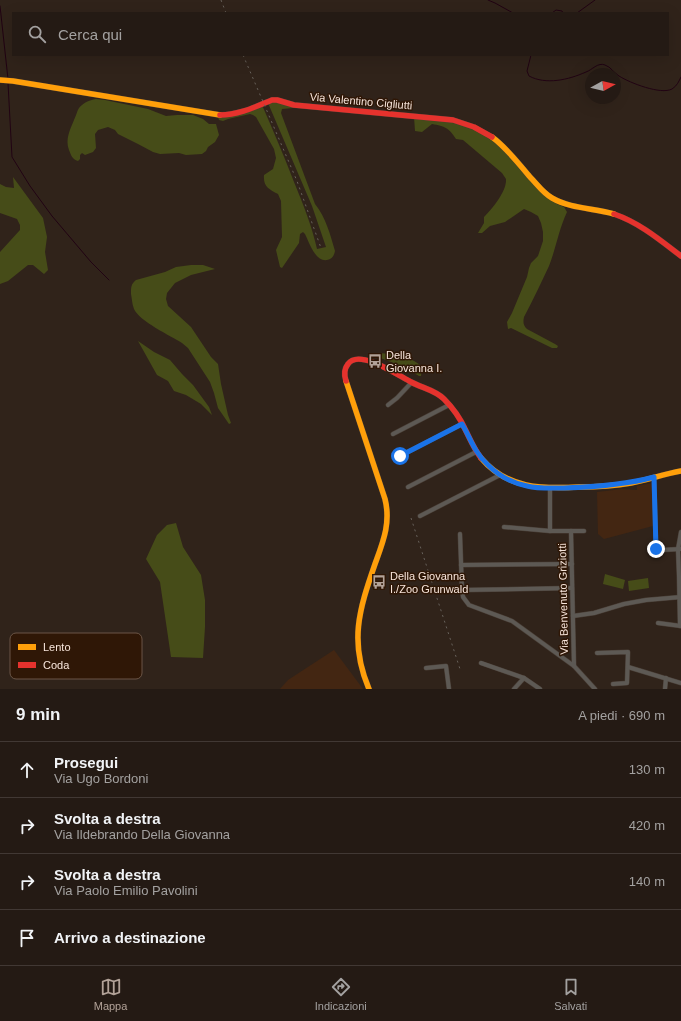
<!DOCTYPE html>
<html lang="it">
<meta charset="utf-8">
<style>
body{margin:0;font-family:Arial,sans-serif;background:#302722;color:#f1f3f6}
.compass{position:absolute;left:585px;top:68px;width:36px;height:36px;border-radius:50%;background:#241a14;box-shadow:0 4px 16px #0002;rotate:82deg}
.stop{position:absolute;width:12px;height:12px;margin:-9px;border:3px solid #1a73e8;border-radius:50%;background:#fff}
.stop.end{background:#1a73e8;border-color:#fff;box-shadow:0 1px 4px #0008}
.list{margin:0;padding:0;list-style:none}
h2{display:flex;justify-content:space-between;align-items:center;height:52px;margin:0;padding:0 16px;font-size:17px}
h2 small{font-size:13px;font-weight:400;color:#a3a1a0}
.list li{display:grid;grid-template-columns:26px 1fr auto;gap:12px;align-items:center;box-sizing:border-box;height:56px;padding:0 16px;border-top:1px solid #413834}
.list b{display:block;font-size:15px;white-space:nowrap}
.list p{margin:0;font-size:13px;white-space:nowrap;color:#a3a1a0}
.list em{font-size:13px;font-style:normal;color:#a3a1a0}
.icon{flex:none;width:22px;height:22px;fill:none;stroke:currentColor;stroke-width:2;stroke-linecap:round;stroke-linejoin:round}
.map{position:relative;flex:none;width:681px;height:689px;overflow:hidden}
.search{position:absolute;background:#241a14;box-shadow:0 4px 16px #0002;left:12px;right:12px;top:12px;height:44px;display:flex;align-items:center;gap:10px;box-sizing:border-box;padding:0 14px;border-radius:0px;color:#a3a1a0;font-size:15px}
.sheet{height:276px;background:#241a14}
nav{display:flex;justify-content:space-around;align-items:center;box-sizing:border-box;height:56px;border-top:1px solid #413834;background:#241a14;font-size:11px;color:#a3a1a0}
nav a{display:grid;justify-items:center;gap:2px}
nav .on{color:#b2a298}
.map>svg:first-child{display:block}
.built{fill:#432612}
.green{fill:#464c18}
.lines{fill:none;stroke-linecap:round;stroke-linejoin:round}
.stream{stroke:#210313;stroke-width:1}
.street-casing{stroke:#4a3f37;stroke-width:5}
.slow-casing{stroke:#4a3f37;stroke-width:6}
.jam-casing{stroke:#4a3f37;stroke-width:6}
.street{stroke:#5d5954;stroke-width:4}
.slow{stroke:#ff9f0a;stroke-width:5.5}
.jam{stroke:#e5322d;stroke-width:5.5}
.rail{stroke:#67615b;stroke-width:1;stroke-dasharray:2 4;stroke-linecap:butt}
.route{stroke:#1a73e8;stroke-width:5}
.labels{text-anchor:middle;stroke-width:3;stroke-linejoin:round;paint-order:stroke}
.street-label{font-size:11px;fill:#f8e6dc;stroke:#2f1706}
.poi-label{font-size:11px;fill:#f8e6dc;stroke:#2f1706;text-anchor:start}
.key{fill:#2f1706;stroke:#6b5546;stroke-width:1}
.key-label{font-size:11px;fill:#f8e6dc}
</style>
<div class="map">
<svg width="681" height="689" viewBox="0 0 681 689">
<rect width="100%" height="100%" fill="#30231a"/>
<!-- built -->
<g class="built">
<polygon points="652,483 653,526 604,539 598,534 597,492 622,489 637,490 637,486"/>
<polygon points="334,650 363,689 280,689 288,680"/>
</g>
<!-- green -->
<g class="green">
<path d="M96 99 105 100 148 109 166 116 177 115H193L203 119 209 124H216L219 135 215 142 208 147 206 151 202 154 186 155 179 153 160 154 153 152 138 144 118 134 115 130 108 127 98 130 95 134 96 148 93 152 85 155 82 153 80 155V159L78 161C72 159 71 155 69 150 65 139 70 130 74 120 76 116 77 111 79 108 83 103 89 100 96 99Z"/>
<path d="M278 102 293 107V108L282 109 281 113 315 204C326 218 330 234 335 251 334 256 332 259 327 260 315 262 309 242 305 234L303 232 300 234 299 243 282 268 280 267 276 250 282 237 281 201 278 194C269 189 263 187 264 175L273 169 276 158 274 149 256 117 253 115 250 114 228 119 223 121 219 120 218 117 262 105C273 130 284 156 294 182 303 204 312 226 317 249L326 247 312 206 268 103Z"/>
<path d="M414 117 453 122 473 128 494 139 544 194 557 204 564 207 567 212C559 229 556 248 549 266 541 283 533 300 524 317 523 322 523 325 527 329L555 344 558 346 557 348H552L511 328 508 329 507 322 512 313 527 277 529 268 531 263 538 256 543 241V232L541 223 538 216 531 212 524 209 505 222 490 226 482 233H478L484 223V217C492 209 507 191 506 179L502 173 463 140 456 139C449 128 445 126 432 124L422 132 415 131Z"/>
<polygon points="13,177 43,218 47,237 45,252 48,270 44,274 33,265 28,265 8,281 0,284 0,252 20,230 20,225 17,219 0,213 0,184 6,187 14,188"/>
<path d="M191 265H203L215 269 191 275 175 283 167 293 166 299 168 306 191 327 211 357 218 364 221 384 228 415 231 423 229 424 218 408 214 393 210 382 188 348 182 343C171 336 139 321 134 309 132 304 132 299 131 294 131 287 131 284 136 280L165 272 176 267Z"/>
<polygon points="138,341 154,352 170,360 182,374 193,385 209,407 212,415 201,404 186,395 174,391 168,381 157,375"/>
<path d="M372 353C387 353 411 355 422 367L421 376H419L402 366 383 359 369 354Z"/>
<polygon points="176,523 183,547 201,575 205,600 205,627 203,658 171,657 160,582 146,559 157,535 167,525"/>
<polygon points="605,574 625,580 623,589 603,584"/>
<polygon points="648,578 649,588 629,591 628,581"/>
</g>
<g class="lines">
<!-- stream -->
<g class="stream">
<polyline points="488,0 495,3 513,13"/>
<polyline points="0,6 8,79"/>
<polyline points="552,13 556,10 562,11 563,13"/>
<polyline points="577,13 595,0"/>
<path d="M531 55 527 71 529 76C546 85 568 80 586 72 592 70 598 62 605 65 611 67 614 73 619 76 630 83 661 95 672 89 677 86 679 81 681 77"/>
<polyline points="8,83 12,157 30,186 52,216 91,262 109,280"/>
</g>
<defs>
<g id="street">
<polyline points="388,405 397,398 412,382"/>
<polyline points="393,434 449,405"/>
<polyline points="400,456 462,424"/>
<polyline points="654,477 656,549 661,550 681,549"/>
<polyline points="408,487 476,452"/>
<polyline points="550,488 550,531"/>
<polyline points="420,516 500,475"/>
<polyline points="504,527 550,531 584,531"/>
<polyline points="571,531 574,666"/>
<polyline points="460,534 462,590 463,597 469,605 512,621 574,666 595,689"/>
<polyline points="461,565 572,564"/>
<polyline points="462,590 572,588"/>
<polyline points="573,616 594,613 624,604 646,600 681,597"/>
<polyline points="658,623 681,626"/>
<polyline points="680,626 679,576 678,549 681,532"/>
<polyline points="597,653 628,652 627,683 613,684"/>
<polyline points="481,663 524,678 540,689"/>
<polyline points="628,667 681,683"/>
<polyline points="426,668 446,666 449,689"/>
<polyline points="514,689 524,678"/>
<polyline points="665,689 666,678"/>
</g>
<g id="slow">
<polyline points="0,80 13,81 220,115"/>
<path d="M492 137C507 148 518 163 530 177 537 184 543 193 552 198 571 209 594 208 614 214"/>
<path d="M346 381 385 499C391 523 383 542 375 564 359 610 349 642 369 689"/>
<path d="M481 458C507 489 542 489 579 487 596 487 614 486 631 483 647 480 664 474 681 471"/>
</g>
<g id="jam">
<path d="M220 115C239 115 255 107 272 100H277L294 105 453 120 474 127 492 137"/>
<path d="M614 214C640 223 660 240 681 256"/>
<path d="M346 381C344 375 344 369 348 364 359 348 399 376 411 382 422 388 435 390 444 399 452 407 460 418 465 429 470 439 474 449 481 458"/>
</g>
</defs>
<!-- street casing -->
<use href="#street" class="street-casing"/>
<!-- slow casing -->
<use href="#slow" class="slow-casing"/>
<!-- jam casing -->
<use href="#jam" class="jam-casing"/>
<!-- street -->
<use href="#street" class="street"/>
<!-- slow -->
<use href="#slow" class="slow"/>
<!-- jam -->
<use href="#jam" class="jam"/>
<!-- rail -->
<g class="rail">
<polyline points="221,0 226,13"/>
<polyline points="243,55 297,181 321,248"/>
<polyline points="411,518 460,669"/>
</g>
</g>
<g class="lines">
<!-- route -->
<path class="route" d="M400 456 462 424C471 439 474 452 488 465 498 475 512 483 527 486 539 489 552 488 564 488 594 487 625 485 654 477L656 549"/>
</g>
<!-- icons -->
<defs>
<symbol id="bus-bare" viewBox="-9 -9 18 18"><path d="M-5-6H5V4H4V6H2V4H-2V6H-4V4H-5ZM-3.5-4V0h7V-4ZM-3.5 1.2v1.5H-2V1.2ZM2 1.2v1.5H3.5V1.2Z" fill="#b2a298" stroke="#2f1706" stroke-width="2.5" paint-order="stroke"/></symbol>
</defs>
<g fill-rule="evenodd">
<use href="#bus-bare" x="365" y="351" width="20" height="20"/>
<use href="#bus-bare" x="369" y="572" width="20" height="20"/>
</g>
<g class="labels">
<!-- street labels -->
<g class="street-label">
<text transform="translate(361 101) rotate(5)" y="4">Via Valentino Cigliutti</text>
<text transform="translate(563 599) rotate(-91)" y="4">Via Benvenuto Griziotti</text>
</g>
<!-- poi labels -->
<g class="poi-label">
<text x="386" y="359">Della<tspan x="386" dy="13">Giovanna I.</tspan></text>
<text x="390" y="580">Della Giovanna<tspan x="390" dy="13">I./Zoo Grunwald</tspan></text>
</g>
</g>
<!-- legend -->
<rect x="10" y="633" width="132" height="46" rx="6" class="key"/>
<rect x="18" y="644" width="18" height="6" fill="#ff9f0a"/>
<rect x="18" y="662" width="18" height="6" fill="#e5322d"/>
<g class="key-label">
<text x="43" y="651">Lento</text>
<text x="43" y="669">Coda</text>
</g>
</svg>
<svg class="compass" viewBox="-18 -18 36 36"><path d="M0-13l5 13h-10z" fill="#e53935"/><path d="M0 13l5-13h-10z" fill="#a3a1a0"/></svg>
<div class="stop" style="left:400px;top:456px"></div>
<div class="stop end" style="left:656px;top:549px"></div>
<div class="search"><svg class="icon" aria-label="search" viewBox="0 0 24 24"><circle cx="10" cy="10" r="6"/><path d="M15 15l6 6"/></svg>Cerca qui</div>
</div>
<section class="sheet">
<h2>9 min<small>A piedi · 690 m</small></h2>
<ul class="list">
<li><svg class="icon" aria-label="ahead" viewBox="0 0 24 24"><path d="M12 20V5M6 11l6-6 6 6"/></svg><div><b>Prosegui</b><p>Via Ugo Bordoni</p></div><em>130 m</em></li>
<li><svg class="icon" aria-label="right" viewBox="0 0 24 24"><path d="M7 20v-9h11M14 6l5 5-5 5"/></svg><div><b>Svolta a destra</b><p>Via Ildebrando Della Giovanna</p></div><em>420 m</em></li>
<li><svg class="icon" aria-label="right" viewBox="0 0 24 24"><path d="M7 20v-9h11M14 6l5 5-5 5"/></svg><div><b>Svolta a destra</b><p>Via Paolo Emilio Pavolini</p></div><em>140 m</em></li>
<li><svg class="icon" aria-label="arrive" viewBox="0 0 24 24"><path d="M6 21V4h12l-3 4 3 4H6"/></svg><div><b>Arrivo a destinazione</b></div></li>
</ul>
</section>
<nav>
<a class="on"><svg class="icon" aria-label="map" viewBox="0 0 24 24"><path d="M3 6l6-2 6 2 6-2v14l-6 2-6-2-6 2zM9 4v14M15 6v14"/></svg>Mappa</a>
<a><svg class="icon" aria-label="directions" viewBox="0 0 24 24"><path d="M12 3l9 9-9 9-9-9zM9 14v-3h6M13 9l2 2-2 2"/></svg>Indicazioni</a>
<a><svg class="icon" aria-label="saved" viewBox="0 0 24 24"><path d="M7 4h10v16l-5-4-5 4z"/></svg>Salvati</a>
</nav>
